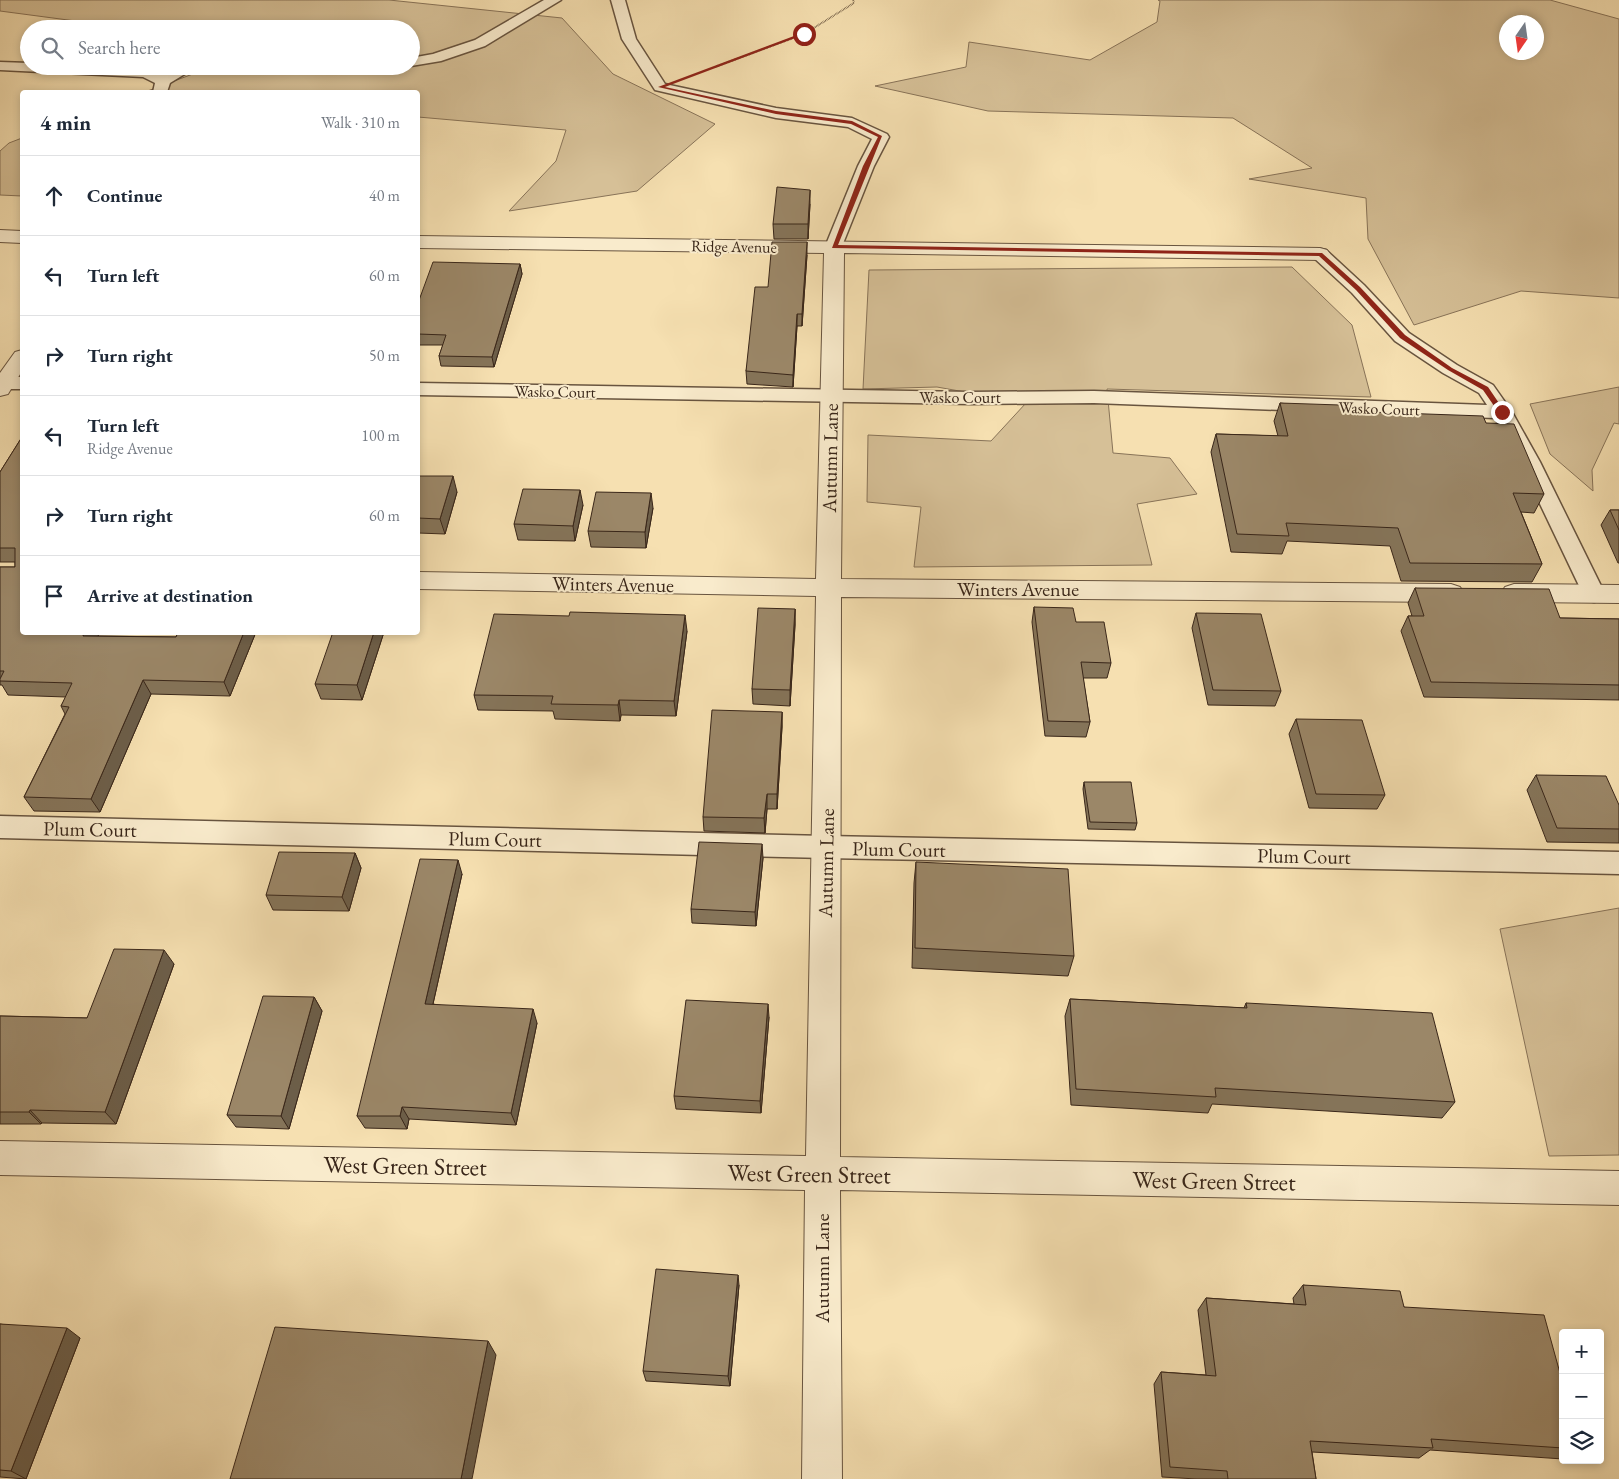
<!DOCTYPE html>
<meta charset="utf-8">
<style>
body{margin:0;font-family:"EB Garamond",serif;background:#f2f2f3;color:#1f2937}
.controls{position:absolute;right:15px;bottom:15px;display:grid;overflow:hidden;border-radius:5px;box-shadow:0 2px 8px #0003}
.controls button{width:45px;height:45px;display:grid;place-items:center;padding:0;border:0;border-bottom:1px solid #e0e1e3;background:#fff;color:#1f2937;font:25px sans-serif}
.compass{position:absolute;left:1499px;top:15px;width:45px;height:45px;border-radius:50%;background:#fff;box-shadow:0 2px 8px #0003;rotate:193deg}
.stop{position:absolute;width:15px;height:15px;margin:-11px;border:4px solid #8f2418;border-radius:50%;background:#fff}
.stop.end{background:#8f2418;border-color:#fff;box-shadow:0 1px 5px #0008}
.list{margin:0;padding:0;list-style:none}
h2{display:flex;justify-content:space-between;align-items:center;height:65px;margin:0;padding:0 20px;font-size:21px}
h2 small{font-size:16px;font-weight:400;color:#747a83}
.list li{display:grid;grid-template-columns:32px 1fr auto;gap:15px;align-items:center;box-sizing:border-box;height:80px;padding:0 20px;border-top:1px solid #e0e1e3}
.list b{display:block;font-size:19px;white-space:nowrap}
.list p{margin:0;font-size:16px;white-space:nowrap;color:#747a83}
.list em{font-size:16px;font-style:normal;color:#747a83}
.icon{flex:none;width:28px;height:28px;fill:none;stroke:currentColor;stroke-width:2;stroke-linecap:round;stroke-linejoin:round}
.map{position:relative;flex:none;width:1619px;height:1479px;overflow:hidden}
.search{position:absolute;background:#fff;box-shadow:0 2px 8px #0003;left:20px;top:20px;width:400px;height:55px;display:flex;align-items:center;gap:12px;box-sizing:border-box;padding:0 18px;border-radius:28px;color:#747a83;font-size:19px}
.panel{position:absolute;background:#fff;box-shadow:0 2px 8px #0003;left:20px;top:90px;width:400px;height:545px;border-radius:5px}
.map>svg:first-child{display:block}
.green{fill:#d6c097;stroke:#887358;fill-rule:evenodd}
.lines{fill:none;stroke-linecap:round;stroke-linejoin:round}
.lane-casing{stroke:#68543f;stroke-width:3}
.street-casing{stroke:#68543f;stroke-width:2}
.path{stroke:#392619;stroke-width:2;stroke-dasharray:0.5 1;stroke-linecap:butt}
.lane{fill:#f9ebcc;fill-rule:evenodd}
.street{fill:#f9ebcc;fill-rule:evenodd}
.wall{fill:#857459;stroke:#392619}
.shaded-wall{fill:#6c5e49;stroke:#392619}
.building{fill:#9b8768;stroke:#392619}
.route{fill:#8f2418}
.labels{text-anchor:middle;stroke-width:4;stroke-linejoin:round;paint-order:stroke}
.far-street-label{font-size:16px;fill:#392619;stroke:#f9ebcc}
.street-label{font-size:20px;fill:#392619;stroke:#f9ebcc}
.near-street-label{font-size:24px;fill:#392619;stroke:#f9ebcc}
</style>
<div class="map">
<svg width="1619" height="1479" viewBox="0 0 1619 1479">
<rect width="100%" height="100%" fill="#f6e0b1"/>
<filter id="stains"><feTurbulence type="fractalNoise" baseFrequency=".004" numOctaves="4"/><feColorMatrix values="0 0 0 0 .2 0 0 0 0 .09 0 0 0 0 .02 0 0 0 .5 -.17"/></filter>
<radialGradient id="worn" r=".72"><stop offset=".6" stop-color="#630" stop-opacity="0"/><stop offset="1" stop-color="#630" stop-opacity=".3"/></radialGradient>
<!-- green -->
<g class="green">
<polygon points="0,0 389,0 562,18 613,74 715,124 637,191 509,211 556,161 566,130 418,117 418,92 145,92 206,69 208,66 411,66 411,29 136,29 0,11"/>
<path d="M1158 0H1550L1619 19V298L1521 291 1414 325 1368 239 1366 198 1249 179 1312 168 1233 118 988 111 875 86 966 67 969 42 1090 60 1157 22 1160 1ZM1506 22H1536V52H1506Z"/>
<polygon points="22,138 22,196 0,195 0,151 9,143"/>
<polygon points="1292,267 1352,325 1371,397 1107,389 1113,453 1170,458 1197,494 1137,504 1152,565 914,567 921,507 867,502 868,435 991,441 1026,403 937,387 863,389 869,270"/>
<polygon points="1619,387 1619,424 1614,423 1592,470 1593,491 1550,454 1530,404"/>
<polygon points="1619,908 1619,1155 1549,1156 1500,929"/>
</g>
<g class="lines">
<defs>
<g id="lane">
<polygon points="544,0 561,0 485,46 441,61 411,66 410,66 411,58 433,54 475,40"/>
<polygon points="611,0 625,0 636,39 665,84 776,108 852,118 887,134 889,137 874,166 840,251 834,252 828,251 825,247 858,166 872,139 848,127 776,118 655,90 622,39"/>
<polygon points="0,62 29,63 29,66 146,69 163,75 179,66 198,66 170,83 167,92 153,92 155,83 143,77 0,70"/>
<polygon points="1320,249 1326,250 1364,285 1409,333 1457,365 1493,385 1512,412 1540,462 1605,594 1602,600 1594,602 1586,600 1583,594 1520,462 1495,418 1094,403 971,404 418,395 418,383 971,392 1094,391 1487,405 1479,393 1443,373 1395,341 1352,293 1314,258 1311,254 1314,250"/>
<rect x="0" y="377" width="22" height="12"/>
<polygon points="0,816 826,836 1619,852 1619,874 826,858 0,838"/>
</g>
<g id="street">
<polygon points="0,230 22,231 22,243 0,242"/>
<polygon points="418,236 1320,248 1327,250 1330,254 1327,258 1320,260 844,253 841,579 1451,584 1460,587 1464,593 1460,599 1451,602 841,597 840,1157 1619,1171 1619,1205 840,1190 842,1479 802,1479 805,1190 0,1175 0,1141 806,1156 816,596 418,589 418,572 816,579 824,253 418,248"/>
<polygon points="22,350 22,371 8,394 0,396 0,373 15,352"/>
<polygon points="1514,584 1619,585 1619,603 1514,602 1505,599 1501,593 1505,587"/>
</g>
</defs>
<!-- lane casing -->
<use href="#lane" class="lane-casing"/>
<!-- street casing -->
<use href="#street" class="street-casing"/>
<!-- path -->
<polyline class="path" points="715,67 804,34 854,3 853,0"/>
<!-- lane -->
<use href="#lane" class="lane"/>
<!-- street -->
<use href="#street" class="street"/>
</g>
<!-- wall -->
<g class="wall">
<polygon points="810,204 808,239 774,239 773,224"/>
<polygon points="807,255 802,326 797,326 793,387 747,384 746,371 768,287"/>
<polygon points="520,264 522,274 494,367 441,366 439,356 443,345 418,345 418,303"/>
<polygon points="1280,403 1342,411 1486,423 1544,494 1534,513 1521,512 1542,564 1532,582 1401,581 1390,546 1287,541 1282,554 1231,552 1211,452 1216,434 1278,436 1274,421"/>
<polygon points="22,437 22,632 100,632 98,636 176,637 178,632 256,632 230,696 151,694 100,812 34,811 24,797 65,714 61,706 66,697 8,695 2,685 0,685 0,567 15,567 15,562 0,562 0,472"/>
<polygon points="418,476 457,492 445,534 418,533"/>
<polygon points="583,505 575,541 518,540 514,524"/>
<polygon points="653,508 646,548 591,547 588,531"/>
<polygon points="1610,510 1619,510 1619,563 1618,563 1601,525"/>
<polygon points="1415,588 1560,618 1619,619 1619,700 1424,697 1401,631 1408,616 1412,616 1408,603"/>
<polygon points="1034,607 1076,622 1111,663 1107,678 1083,678 1090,722 1086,737 1045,736 1032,622"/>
<polygon points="795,609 795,625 790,706 753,704 752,689"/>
<polygon points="1196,613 1281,691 1275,706 1208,705 1192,628"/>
<polygon points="687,631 676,716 621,715 620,721 555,719 553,711 478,710 474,695"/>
<polygon points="384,632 362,700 321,699 315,684"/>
<polygon points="782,712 782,727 777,809 767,809 765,833 704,831 703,817"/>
<polygon points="1296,719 1385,795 1377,809 1309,808 1289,734"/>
<polygon points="1536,775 1619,805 1619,843 1547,842 1527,790"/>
<polygon points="1084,782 1137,823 1135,830 1088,829 1083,789"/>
<polygon points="355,853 361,868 349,911 273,910 266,895"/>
<polygon points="763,858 756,926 692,923 691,909"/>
<polygon points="916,862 1074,956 1068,976 912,968 914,883"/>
<polygon points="462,874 433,1004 537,1023 516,1125 409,1119 407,1129 365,1128 357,1116"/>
<polygon points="174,964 116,1124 42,1123 41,1124 0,1124 0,1016 87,1018"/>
<polygon points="314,997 322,1011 289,1129 236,1127 227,1115"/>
<polygon points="1070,999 1244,1008 1246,1003 1455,1102 1442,1118 1212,1104 1208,1113 1071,1105 1065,1016"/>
<polygon points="769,1017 761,1113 676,1109 674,1096"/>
<polygon points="739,1285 730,1386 646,1381 643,1371"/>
<polygon points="1303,1285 1404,1307 1563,1384 1563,1459 1430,1450 1419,1458 1312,1452 1316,1479 1197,1479 1162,1477 1154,1384 1161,1372 1206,1375 1198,1310 1206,1298 1294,1304 1293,1298"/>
<polygon points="0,1324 80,1338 26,1479 0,1477"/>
</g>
<!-- shaded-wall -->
<g class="shaded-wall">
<polygon points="810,190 810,204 808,239 808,224"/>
<polygon points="807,242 807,255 802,326 802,314"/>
<polygon points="520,264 522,274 494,367 492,357"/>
<polygon points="797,314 797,326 793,387 793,375"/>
<polygon points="453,476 457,492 445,534 440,519"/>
<polygon points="580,490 583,505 575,541 573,526"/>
<polygon points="651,493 653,508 646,548 645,532"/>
<polygon points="795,609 795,625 790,706 790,690"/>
<polygon points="685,615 687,631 676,716 674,701"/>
<polygon points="84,632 100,632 91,650 83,636"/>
<polygon points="244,632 256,632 230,696 224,682"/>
<polygon points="374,632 384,632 362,700 357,685"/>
<polygon points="143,680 151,694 100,812 91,799"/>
<polygon points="619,700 621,715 620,721 618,705"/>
<polygon points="782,712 782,727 777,809 777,794"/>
<polygon points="767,794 767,809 765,833 764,818"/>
<polygon points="762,844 763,858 756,926 755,912"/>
<polygon points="355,853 361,868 349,911 342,897"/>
<polygon points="458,860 462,874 430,1017 425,1004"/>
<polygon points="164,950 174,964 116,1124 105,1112"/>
<polygon points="314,997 322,1011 289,1129 281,1116"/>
<polygon points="768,1004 769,1017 761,1113 760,1101"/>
<polygon points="533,1009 537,1023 516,1125 511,1113"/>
<polygon points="402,1107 409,1119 407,1129 400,1116"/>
<polygon points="30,1110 42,1123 41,1124 29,1112"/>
<polygon points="738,1275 739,1285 730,1386 728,1376"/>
<polygon points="67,1328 80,1338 26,1479 11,1471"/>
<polygon points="488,1341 496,1355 472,1479 461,1479"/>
</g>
<!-- building -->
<g class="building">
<polygon points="777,187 810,190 808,224 773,224"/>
<polygon points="772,242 807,242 802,314 797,314 793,375 746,371 755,287 768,287"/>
<polygon points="433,262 520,264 492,357 439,356 446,335 418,334 418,303"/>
<polygon points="1280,403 1340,405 1342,411 1483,416 1486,423 1514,424 1544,494 1513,493 1542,564 1410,563 1398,528 1286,523 1289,536 1237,534 1216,434 1288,436"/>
<polygon points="22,437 22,632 84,632 83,636 176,637 178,632 244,632 224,682 143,680 91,799 24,797 69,707 61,706 72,683 0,681 0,679 4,671 0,671 0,567 15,567 15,548 0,548 0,472"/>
<polygon points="418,476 453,476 440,519 418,518"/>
<polygon points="523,489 580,490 573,526 514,524"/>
<polygon points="596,492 651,493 645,532 588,531"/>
<polygon points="1610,510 1619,510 1619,530"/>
<polygon points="1415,588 1549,589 1560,618 1619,619 1619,685 1431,682 1408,616 1424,616"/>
<polygon points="1034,607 1073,608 1076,622 1104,622 1111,663 1081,662 1090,722 1048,721"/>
<polygon points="758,608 795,609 790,690 752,689"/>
<polygon points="570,612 685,615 674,701 619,700 618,705 551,704 553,696 474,695 494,614 569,616"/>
<polygon points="1196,613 1261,614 1281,691 1213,690"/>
<polygon points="333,632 374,632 357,685 315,684"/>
<polygon points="712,710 782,712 777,794 767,794 764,818 703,817"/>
<polygon points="1296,719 1362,720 1385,795 1316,794"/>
<polygon points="1536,775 1606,776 1619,805 1619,829 1557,828"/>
<polygon points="1084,782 1131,782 1137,823 1090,822"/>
<polygon points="699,842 762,844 755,912 691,909"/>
<polygon points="279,852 355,853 342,897 266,895"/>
<polygon points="420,859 458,860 425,1004 533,1009 511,1113 402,1107 400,1116 357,1116"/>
<polygon points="916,862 1068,869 1074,956 915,948"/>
<polygon points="114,949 164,950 105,1112 30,1110 29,1112 0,1112 0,1016 87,1018"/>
<polygon points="263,996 314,997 281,1116 227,1115"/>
<polygon points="1070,999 1247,1008 1246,1003 1432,1013 1455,1102 1215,1088 1216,1097 1076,1089"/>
<polygon points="686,1000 768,1004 760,1101 674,1096"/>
<polygon points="656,1269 738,1275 728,1376 643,1371"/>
<polygon points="1303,1285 1400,1291 1404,1307 1544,1315 1563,1384 1563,1448 1431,1439 1433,1448 1310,1441 1316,1479 1228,1479 1227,1471 1170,1467 1161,1372 1216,1376 1206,1298 1306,1305"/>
<polygon points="0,1324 67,1328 11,1471 0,1470"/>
<polygon points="275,1327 488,1341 461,1479 230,1479"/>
</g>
<!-- route -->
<polygon class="route" points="802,33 806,34 665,87 776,111 852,121 882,136 838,245 1322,253 1360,287 1405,335 1452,368 1488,387 1505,412 1499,413 1483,390 1448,370 1400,338 1356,290 1319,256 832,248 863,166 878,137 851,124 776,114 658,87"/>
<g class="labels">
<!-- far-street labels -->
<g class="far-street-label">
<text transform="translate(734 246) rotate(1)" y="6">Ridge Avenue</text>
<text transform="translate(555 391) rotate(1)" y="6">Wasko Court</text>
<text x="960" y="403">Wasko Court</text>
<text transform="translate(1379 408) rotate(2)" y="6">Wasko Court</text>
</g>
<!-- street labels -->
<g class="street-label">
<text transform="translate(830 458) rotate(-89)" y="7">Autumn Lane</text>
<text transform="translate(613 584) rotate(1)" y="7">Winters Avenue</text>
<text x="1018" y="596">Winters Avenue</text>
<text transform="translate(90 829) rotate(1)" y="7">Plum Court</text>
<text transform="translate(495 839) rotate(1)" y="7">Plum Court</text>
<text transform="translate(899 849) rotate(1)" y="7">Plum Court</text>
<text transform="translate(1304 856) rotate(1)" y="7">Plum Court</text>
<text transform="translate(826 863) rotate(-89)" y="7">Autumn Lane</text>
<text transform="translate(822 1268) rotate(-90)" y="7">Autumn Lane</text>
</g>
<!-- near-street labels -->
<g class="near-street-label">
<text transform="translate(405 1166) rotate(1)" y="8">West Green Street</text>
<text transform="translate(809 1174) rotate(1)" y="8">West Green Street</text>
<text transform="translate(1214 1181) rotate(1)" y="8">West Green Street</text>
</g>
</g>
<rect width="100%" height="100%" filter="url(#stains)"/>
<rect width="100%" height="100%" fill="url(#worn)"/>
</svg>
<div class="controls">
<button>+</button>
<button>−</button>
<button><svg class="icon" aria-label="layers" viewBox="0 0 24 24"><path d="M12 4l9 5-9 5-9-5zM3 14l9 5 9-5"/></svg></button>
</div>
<svg class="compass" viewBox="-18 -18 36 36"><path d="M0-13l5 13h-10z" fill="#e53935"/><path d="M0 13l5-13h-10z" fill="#747a83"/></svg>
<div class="stop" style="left:804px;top:34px"></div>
<div class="stop end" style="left:1502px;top:412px"></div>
<div class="search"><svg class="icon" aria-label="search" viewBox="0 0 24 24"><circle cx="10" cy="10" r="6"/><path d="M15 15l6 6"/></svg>Search here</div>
<section class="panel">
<h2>4 min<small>Walk · 310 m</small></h2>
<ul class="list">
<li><svg class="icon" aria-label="ahead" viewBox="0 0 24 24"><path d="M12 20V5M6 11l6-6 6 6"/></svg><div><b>Continue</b></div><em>40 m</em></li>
<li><svg class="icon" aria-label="left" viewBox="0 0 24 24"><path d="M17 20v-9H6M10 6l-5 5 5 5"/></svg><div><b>Turn left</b></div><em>60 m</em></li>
<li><svg class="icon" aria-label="right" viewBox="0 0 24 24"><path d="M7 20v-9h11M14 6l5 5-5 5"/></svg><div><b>Turn right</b></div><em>50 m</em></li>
<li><svg class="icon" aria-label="left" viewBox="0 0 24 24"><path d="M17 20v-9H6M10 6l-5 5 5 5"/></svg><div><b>Turn left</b><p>Ridge Avenue</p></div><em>100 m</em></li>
<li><svg class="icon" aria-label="right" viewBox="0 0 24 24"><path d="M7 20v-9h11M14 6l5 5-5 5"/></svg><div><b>Turn right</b></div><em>60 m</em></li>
<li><svg class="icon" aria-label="arrive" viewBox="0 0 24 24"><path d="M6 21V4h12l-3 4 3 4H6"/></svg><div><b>Arrive at destination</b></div></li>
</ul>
</section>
</div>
